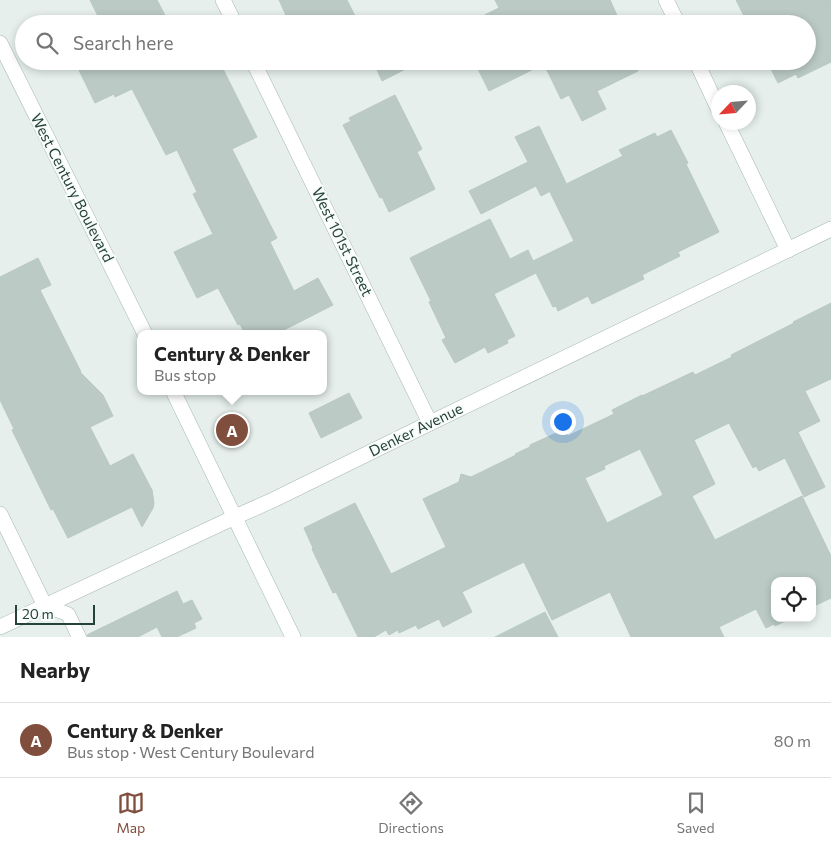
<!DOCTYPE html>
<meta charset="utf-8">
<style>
body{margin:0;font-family:Commissioner,sans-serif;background:#f6f6f6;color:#222}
.controls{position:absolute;right:15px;bottom:15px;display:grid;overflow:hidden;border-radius:10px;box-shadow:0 2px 8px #0003}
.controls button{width:45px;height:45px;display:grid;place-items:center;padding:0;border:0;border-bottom:1px solid #e0e0e0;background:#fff;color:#222;font:25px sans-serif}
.compass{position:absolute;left:711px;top:85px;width:45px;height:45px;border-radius:50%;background:#fff;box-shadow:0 2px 8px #0003;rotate:244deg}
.scale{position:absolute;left:15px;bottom:12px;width:80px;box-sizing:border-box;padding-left:5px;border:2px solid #24423a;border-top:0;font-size:14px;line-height:18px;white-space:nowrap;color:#24423a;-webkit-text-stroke:4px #f7fbf9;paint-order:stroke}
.you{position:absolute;left:562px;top:421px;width:18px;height:18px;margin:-12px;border:4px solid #fff;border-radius:50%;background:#1a73e8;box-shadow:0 0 0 8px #1a73e833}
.badge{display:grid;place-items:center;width:32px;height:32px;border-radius:50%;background:#804e3d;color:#fff;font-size:16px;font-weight:700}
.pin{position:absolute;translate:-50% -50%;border:2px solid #fff;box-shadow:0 1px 5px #0006}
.popup{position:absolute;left:137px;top:330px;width:190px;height:65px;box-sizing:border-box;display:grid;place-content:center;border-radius:10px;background:#fff;filter:drop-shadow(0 1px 4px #0005);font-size:16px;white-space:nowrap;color:#767676}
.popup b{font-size:19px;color:#222}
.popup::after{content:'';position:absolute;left:50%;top:100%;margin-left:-10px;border:10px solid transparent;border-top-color:#fff}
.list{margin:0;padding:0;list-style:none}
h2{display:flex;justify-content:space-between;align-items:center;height:65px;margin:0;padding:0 20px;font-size:21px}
h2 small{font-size:16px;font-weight:400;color:#767676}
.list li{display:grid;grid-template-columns:32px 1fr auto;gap:15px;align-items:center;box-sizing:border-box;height:75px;padding:0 20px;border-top:1px solid #e0e0e0}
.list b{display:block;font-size:19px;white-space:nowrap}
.list p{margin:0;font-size:16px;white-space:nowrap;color:#767676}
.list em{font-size:16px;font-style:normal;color:#767676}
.icon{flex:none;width:28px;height:28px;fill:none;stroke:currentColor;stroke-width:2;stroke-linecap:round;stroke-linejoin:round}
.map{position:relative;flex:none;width:831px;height:637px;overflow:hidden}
.search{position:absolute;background:#fff;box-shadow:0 2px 8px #0003;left:15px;right:15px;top:15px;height:55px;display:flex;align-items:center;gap:12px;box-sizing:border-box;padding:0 18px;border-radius:28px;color:#767676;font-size:19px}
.sheet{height:140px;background:#fff}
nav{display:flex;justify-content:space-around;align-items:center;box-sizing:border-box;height:70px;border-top:1px solid #e0e0e0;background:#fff;font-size:14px;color:#767676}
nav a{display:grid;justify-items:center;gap:2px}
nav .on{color:#804e3d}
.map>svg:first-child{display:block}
.building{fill:#bbcac4;stroke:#b8c9c2;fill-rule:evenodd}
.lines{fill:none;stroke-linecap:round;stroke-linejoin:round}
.service-casing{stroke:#a8b8b2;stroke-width:15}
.minor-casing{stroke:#a8b8b2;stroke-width:16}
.tertiary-casing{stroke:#a8b8b2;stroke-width:16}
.secondary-casing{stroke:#a4bbb3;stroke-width:16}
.service{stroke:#fff;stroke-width:14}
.minor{stroke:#fff;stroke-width:15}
.tertiary{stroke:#fff;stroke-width:15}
.secondary{stroke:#fff;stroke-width:15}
.labels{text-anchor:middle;stroke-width:4;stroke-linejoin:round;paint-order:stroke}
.street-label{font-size:15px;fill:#24423a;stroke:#f7fbf9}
</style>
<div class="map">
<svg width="831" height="637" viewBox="0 0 831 637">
<rect width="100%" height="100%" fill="#e6efeb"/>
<!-- building -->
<g class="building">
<polygon points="90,0 157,0 168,21 162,24 102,24"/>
<polygon points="279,0 347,0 359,24 290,24"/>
<polygon points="495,0 610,0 621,24 466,24 499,8"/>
<polygon points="736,0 831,0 831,62 798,78 796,74 778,83 767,61 807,61 807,24 748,24"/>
<polygon points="64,61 219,61 257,137 232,149 277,238 270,242 294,291 318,278 333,305 276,334 245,334 240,324 238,325 218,288 197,298 174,252 213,234 193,194 197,192 177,150 166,155 132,89 115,97 114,94 95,103 77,66 68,70"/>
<polygon points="373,61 421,61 382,81"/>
<polygon points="474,61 633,61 638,71 597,91 606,109 582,121 569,95 561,99 544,64 489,91"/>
<polygon points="395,95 422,149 417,152 435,189 389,212 382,197 380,198 343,125 351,121 349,118"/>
<polygon points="539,126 566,183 541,196 536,186 481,214 469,191 528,162 515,137"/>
<polygon points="671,130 688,163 686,164 719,232 678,252 680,256 642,275 644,279 592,304 588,296 558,311 556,306 553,307 536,273 494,294 515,336 507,340 508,343 488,353 485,347 455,363 442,340 446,338 429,302 431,301 410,258 490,219 510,259 528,250 533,261 574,241 550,192 623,156 619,150 655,133 657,137"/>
<polygon points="38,258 51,285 40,290 81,372 80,372 103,395 113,416 90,427 110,466 133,454 152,490 154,503 153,508 142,527 132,507 68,538 53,509 51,510 12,430 14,429 0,400 0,277"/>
<path d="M831 303V379L805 391 820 421 798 432 825 487 804 497 785 458 759 471 756 466 753 468 729 423 694 440 715 484 692 496 715 540 802 496 831 556V598L812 607V581H775V618H791L775 626 774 624 766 628 756 609 719 627 724 637H631L610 592 552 620 524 562 462 592 472 612 443 627 439 619 418 629 416 625 399 633 398 630 389 635 386 630 374 637H358L336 592 333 593 312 549 313 548 304 528 355 503 391 574 446 547 423 499 459 482 461 474 471 477 516 455 515 454 530 447V445L565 429 568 436 614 414 612 410 642 395V396L693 372 695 375 732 357 731 355 794 323 793 322ZM640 449 663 495 607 523 585 478 605 469 604 466Z"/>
<polygon points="349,393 362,418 321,438 309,413"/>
<polygon points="177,591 183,604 192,600 202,619 194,623 196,628 177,637 162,637 157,627 138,637 88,637 87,635"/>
<polygon points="545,612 558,637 495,637"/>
</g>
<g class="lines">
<defs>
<polyline id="service" points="45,606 68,614 79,637"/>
<g id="minor">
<polyline points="223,0 235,24"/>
<polyline points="666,0 678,24"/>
<polyline points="253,61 430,423"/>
<polyline points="696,61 718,108"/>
<polyline points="726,122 788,250"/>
<polyline points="0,514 45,606"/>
<polyline points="235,517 273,500 430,423 831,229"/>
</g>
<polyline id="tertiary" points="0,627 235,517"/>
<g id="secondary">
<polyline points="0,43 145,334"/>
<polyline points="173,391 293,637"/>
</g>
</defs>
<!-- service casing -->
<use href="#service" class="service-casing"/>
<!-- minor casing -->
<use href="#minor" class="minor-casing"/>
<!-- tertiary casing -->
<use href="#tertiary" class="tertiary-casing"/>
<!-- secondary casing -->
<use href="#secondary" class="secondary-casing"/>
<!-- service -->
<use href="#service" class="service"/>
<!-- minor -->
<use href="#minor" class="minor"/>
<!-- tertiary -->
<use href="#tertiary" class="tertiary"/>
<!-- secondary -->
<use href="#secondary" class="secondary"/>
</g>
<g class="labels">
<!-- street labels -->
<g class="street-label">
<text transform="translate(72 188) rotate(63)" y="5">West Century Boulevard</text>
<text transform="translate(342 242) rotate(64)" y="5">West 101st Street</text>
<text transform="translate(416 430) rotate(-26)" y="5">Denker Avenue</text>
</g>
</g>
</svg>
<div class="controls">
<button><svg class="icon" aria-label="locate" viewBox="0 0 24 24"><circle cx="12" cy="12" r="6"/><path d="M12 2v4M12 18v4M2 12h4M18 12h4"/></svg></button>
</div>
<svg class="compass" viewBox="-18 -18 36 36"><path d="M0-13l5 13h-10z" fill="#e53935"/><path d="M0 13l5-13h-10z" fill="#767676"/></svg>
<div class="scale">20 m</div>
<div class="you"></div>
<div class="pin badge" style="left:232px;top:430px">A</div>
<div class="popup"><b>Century &amp; Denker</b>Bus stop</div>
<div class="search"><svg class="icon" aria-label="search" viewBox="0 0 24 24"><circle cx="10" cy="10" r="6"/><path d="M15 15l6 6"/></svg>Search here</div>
</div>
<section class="sheet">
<h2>Nearby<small></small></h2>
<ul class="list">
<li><span class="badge">A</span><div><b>Century &amp; Denker</b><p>Bus stop · West Century Boulevard</p></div><em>80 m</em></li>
</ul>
</section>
<nav>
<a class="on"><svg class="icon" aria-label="map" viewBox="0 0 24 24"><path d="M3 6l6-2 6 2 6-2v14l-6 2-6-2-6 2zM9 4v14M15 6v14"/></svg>Map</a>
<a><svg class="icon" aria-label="directions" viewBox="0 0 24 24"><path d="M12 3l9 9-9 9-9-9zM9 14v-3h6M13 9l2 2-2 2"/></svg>Directions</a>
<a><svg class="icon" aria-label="saved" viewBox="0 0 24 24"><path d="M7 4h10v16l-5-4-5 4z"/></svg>Saved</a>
</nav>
